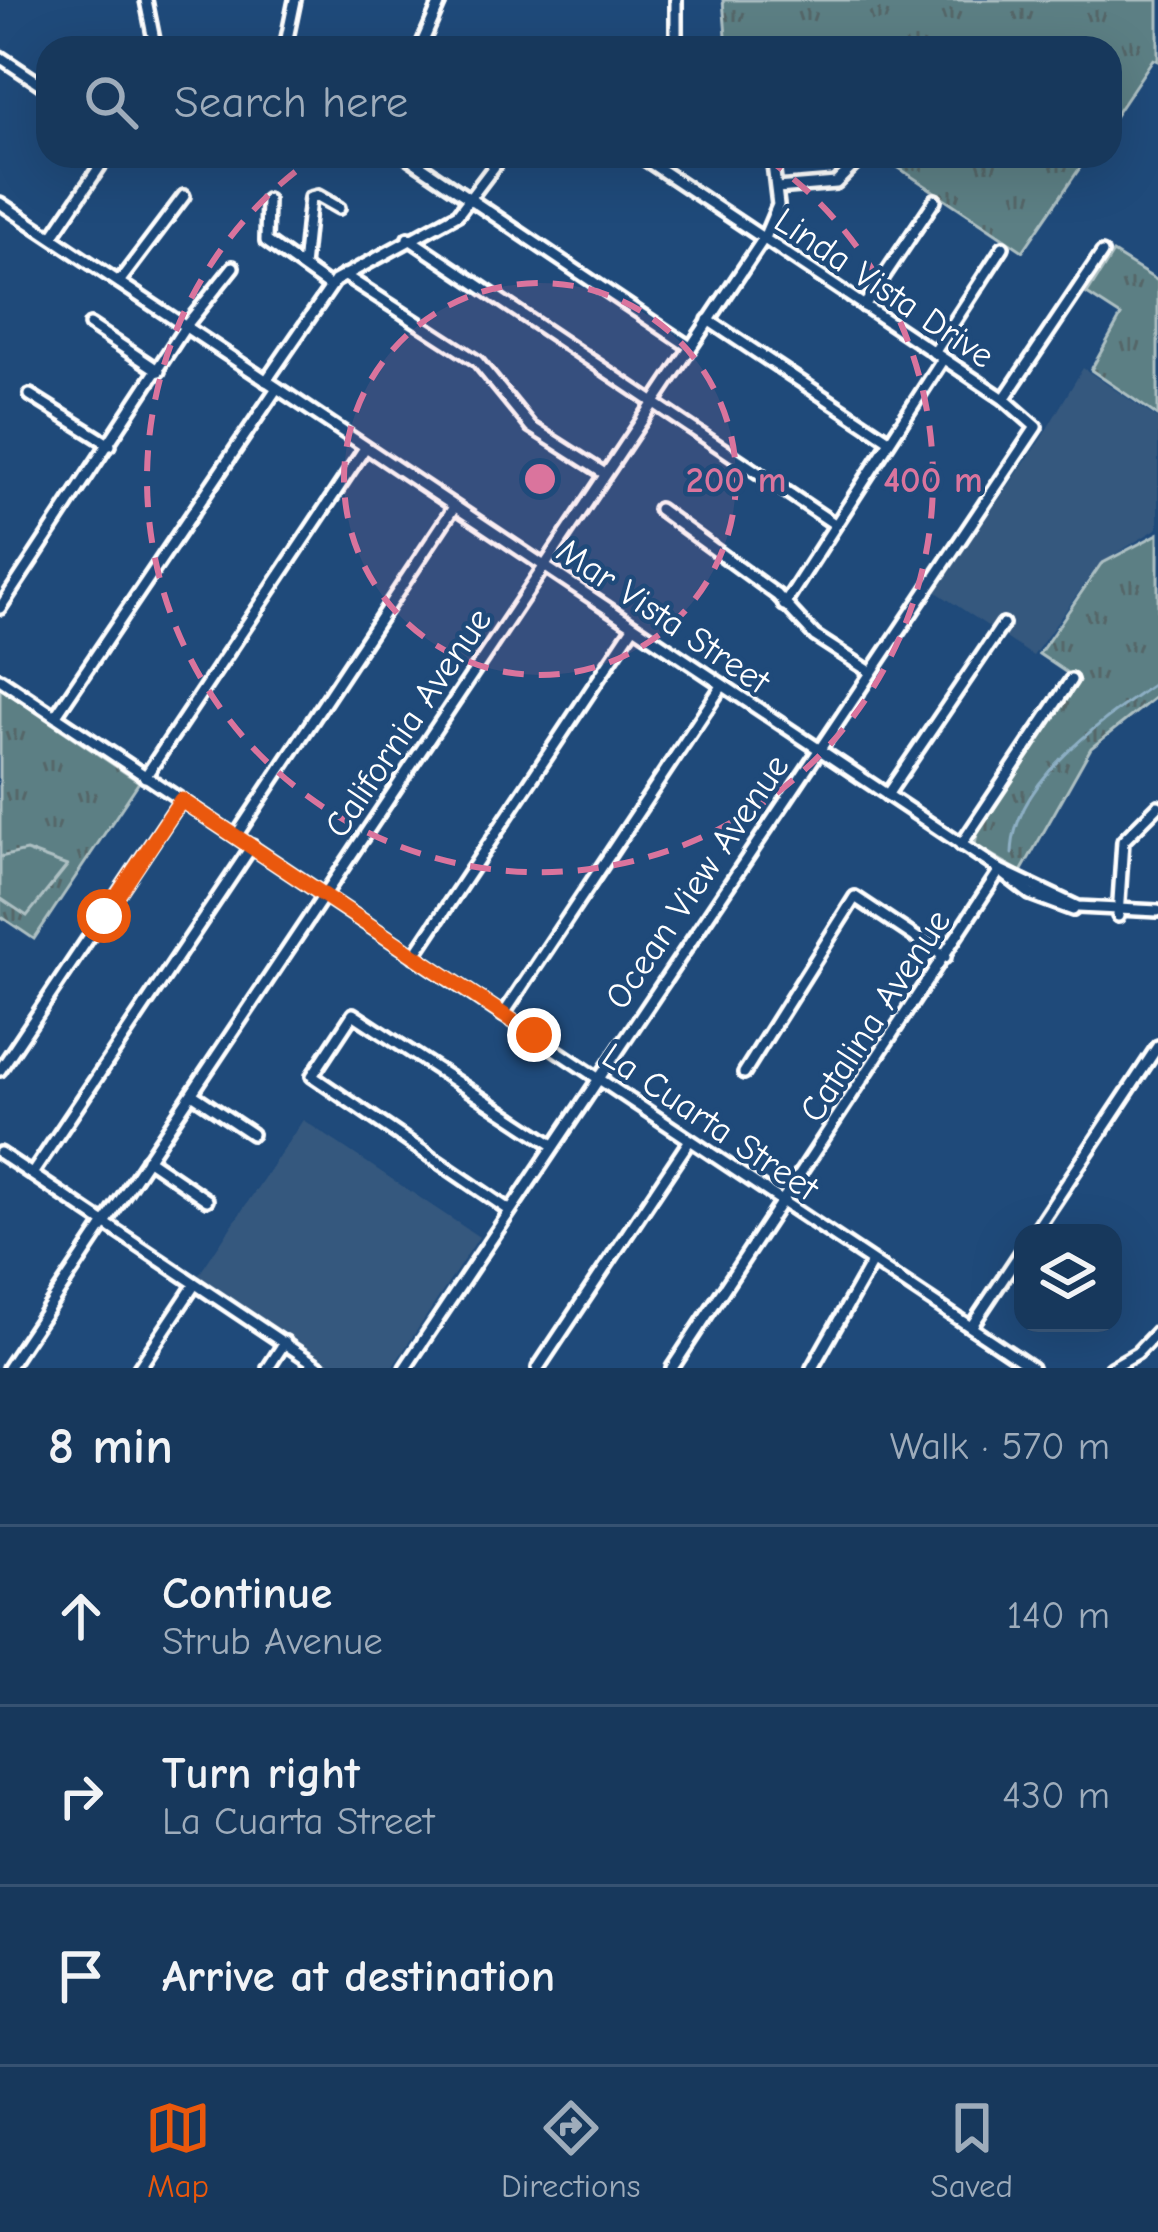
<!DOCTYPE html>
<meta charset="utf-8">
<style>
body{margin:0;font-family:"Comic Neue",sans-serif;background:#203f62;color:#f1f3f6}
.controls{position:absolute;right:36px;bottom:36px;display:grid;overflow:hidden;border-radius:24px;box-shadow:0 12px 48px #0002}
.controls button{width:108px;height:108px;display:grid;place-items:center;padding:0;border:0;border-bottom:3px solid #365272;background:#17385c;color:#f1f3f6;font:60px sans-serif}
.stop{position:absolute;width:36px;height:36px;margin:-27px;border:9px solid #ea580c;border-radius:50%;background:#fff}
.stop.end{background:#ea580c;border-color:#fff;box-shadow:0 3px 12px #0008}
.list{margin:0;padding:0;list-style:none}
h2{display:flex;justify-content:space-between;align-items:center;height:156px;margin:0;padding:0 48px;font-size:51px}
h2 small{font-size:39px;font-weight:400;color:#9eacbb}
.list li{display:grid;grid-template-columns:78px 1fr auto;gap:36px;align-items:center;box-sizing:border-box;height:180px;padding:0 48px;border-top:3px solid #365272}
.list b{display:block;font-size:45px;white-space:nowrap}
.list p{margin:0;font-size:39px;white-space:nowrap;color:#9eacbb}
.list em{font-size:39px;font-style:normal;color:#9eacbb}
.icon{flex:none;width:66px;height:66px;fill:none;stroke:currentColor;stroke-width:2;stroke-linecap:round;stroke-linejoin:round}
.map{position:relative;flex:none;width:1158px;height:1368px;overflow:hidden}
.search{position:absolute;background:#17385c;box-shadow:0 12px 48px #0002;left:36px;right:36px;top:36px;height:132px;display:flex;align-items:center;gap:30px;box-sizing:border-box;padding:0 42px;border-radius:36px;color:#9eacbb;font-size:45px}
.sheet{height:696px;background:#17385c}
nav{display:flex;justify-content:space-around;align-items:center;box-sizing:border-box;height:168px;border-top:3px solid #365272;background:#17385c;font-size:33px;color:#9eacbb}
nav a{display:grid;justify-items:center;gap:6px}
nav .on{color:#ea580c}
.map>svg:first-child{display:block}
.built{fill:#35587e}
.grass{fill:url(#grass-tufts);stroke:#adbfc2;stroke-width:3}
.pitch{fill:#5b7f84;stroke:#adbfc2;stroke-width:3}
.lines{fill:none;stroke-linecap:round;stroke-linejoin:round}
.stream{stroke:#8dafc4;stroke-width:3}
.minor-casing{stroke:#fff;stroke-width:18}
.minor{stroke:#1f4a7a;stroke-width:9}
.route{stroke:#ea580c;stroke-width:15}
.ring{fill:none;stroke:#da749d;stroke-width:6;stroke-dasharray:21 15}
.labels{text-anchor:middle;stroke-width:9;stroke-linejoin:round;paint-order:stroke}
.street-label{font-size:36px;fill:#fff;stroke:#1f4a7a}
.centre{fill:#da749d;stroke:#1f4a7a;stroke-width:6}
.ring-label{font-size:36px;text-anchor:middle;font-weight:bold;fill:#da749d;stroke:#1f4a7a;stroke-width:9;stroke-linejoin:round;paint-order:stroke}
</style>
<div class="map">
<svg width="1158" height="1368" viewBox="0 0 1158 1368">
<defs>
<pattern id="grass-tufts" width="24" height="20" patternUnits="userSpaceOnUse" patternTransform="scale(3)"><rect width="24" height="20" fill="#5b7f84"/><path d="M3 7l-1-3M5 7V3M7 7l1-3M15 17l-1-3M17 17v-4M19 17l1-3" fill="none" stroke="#546668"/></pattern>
</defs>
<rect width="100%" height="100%" fill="#1f4a7a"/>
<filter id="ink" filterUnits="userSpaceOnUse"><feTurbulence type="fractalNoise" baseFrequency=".00833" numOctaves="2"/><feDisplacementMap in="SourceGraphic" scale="24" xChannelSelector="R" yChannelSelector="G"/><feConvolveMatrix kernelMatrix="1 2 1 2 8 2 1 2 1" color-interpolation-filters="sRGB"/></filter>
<g filter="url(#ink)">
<!-- built -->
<g class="built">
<polygon points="1083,368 1158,419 1158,528 1099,564 1033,656 935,591 1041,439"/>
<polygon points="303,1120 479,1237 392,1368 333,1368 198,1276"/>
</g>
<!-- grass -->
<g class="grass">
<polygon points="723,0 1158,0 1158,61 1153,59 1110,123 1110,48 727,48"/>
<polygon points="881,156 1088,156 1023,251"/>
<polygon points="1113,253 1158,281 1158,416 1091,370 1121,316 1087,294"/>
<polygon points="1158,534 1158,695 1091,748 1021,872 975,845 978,829 1079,681 1039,654 1101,564"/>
<polygon points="0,688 139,782 34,939 0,916"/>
</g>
<!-- pitch -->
<polygon class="pitch" points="26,851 67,866 27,916 0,898 0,857"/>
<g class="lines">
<!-- stream -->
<path class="stream" d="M1012 854C1013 780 1105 719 1158 681"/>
<defs>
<g id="minor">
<polyline points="146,0 154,40 150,48"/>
<polyline points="285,48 295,0"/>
<polyline points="420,48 441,0"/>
<polyline points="592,48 676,47 676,0"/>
<polyline points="0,57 48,89"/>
<polyline points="406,156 690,347"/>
<polyline points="777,188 836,183 857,162"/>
<polyline points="267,200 266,241 329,286"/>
<polyline points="0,203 1000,870 1078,907 1158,911"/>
<polyline points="52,237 107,156"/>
<polyline points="408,238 833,523"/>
<polyline points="303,267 310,198 318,196 339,208"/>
<polyline points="344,275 477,361 531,427 605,474"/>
<polyline points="119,282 184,196"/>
<polyline points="864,306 935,200"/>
<polyline points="708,320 889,440"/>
<polyline points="90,325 159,371"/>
<polyline points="934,353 1003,247"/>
<polyline points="266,381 335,281 458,214 502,156"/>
<polyline points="30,395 110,445"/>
<polyline points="1004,399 1102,253"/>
<polyline points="659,509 777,595 815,636 869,671"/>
<polyline points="784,605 943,359"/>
<polyline points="0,608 185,327 233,267"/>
<polyline points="0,679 1032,1368"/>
<polyline points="56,715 277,388"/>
<polyline points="145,777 365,448"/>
<polyline points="887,795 1003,624"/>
<polyline points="236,836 454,507"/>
<polyline points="961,845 1071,680"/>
<polyline points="1004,874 1030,894 1073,910"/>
<polyline points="1118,916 1123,841 1158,806"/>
<polyline points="414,956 633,627"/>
<polyline points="503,1015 722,686"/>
<polyline points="0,1070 181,800"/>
<polyline points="744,1073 855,897 945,957"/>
<polyline points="192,1094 252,1134"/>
<polyline points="0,1153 321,1368"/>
<polyline points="147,1159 207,1200"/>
<polyline points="32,1174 252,846"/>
<polyline points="509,1210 312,1076 353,1014 553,1145"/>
<polyline points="1034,1233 1158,1046"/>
<polyline points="971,1327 1023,1249"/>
<polyline points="8,1368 764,238 778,205 772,156"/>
<polyline points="139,1368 195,1284"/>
<polyline points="268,1368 285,1342"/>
<polyline points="405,1368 1036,427 1004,399 640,156"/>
<polyline points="538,1368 690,1140"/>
<polyline points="672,1368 1000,870"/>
<polyline points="812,1368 872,1262"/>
<polyline points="1111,1368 1137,1353 1158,1331"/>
</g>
</defs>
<!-- minor casing -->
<use href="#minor" class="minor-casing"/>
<!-- minor -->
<use href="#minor" class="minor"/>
</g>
</g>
<g class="lines" filter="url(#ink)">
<!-- route -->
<polyline class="route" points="104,916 181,800 534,1035"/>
</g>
<!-- distance rings -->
<circle cx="540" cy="479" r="196" fill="#da749d" fill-opacity=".12"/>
<g class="ring">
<circle cx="540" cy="479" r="196"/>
<path d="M765 157A393 393 0 1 1 315 157"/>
</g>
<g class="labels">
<!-- street labels -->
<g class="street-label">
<text transform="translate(885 287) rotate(34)" y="13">Linda Vista Drive</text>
<text transform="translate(664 615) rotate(34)" y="13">Mar Vista Street</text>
<text transform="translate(407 722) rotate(-56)" y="13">California Avenue</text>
<text transform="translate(696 881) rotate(-56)" y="13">Ocean View Avenue</text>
<text transform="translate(874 1015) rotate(-57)" y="13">Catalina Avenue</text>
<text transform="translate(711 1121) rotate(34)" y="13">La Cuarta Street</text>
</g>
</g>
<circle cx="540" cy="479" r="18" class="centre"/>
<g class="ring-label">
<text x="736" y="492">200 m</text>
<text x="933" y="492">400 m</text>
</g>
</svg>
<div class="controls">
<button><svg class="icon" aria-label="layers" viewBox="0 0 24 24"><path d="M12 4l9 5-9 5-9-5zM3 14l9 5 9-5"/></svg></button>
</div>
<div class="stop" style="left:104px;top:916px"></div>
<div class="stop end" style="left:534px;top:1035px"></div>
<div class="search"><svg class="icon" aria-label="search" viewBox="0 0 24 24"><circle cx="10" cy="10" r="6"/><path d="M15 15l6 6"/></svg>Search here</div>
</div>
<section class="sheet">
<h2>8 min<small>Walk · 570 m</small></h2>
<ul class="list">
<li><svg class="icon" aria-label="ahead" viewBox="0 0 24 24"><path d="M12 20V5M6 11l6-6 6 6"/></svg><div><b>Continue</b><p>Strub Avenue</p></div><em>140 m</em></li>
<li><svg class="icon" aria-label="right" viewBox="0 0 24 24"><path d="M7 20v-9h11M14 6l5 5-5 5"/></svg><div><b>Turn right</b><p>La Cuarta Street</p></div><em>430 m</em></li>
<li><svg class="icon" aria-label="arrive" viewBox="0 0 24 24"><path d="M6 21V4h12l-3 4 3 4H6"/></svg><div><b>Arrive at destination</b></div></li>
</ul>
</section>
<nav>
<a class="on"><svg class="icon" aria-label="map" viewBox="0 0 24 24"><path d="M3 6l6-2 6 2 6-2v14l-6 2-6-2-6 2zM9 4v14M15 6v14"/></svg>Map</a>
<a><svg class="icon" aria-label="directions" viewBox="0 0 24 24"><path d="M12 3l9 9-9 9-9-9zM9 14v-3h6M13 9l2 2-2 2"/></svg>Directions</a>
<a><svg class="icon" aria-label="saved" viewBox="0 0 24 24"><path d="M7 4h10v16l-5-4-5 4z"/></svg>Saved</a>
</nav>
